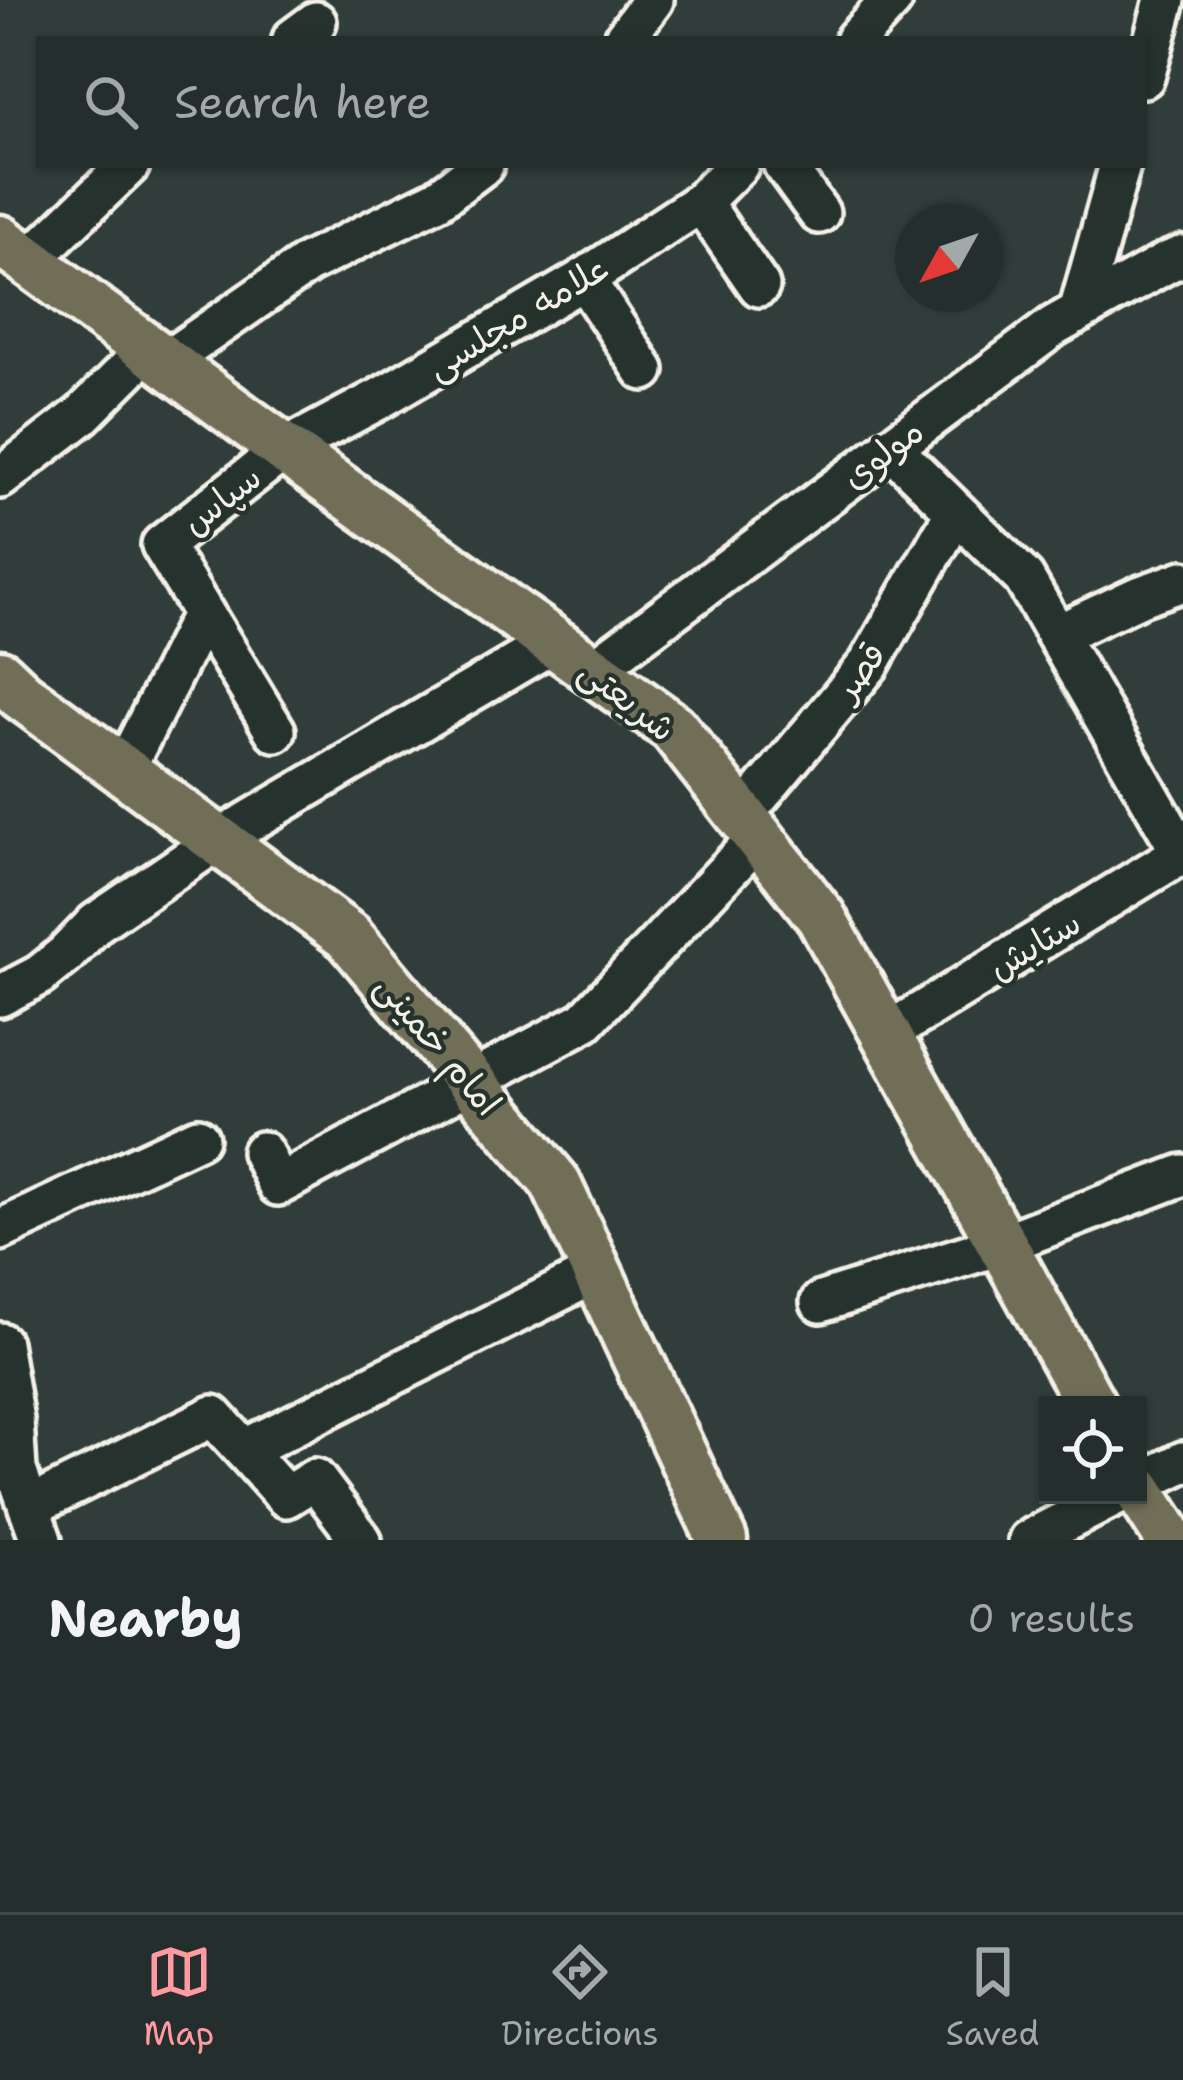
<!DOCTYPE html>
<meta charset="utf-8">
<style>
body{margin:0;font-family:"Shantell Sans","Playpen Sans Arabic",sans-serif;background:#2c3634;color:#f1f3f6}
.controls{position:absolute;right:36px;bottom:36px;display:grid;overflow:hidden;border-radius:0px;box-shadow:0 3px 9px #0004}
.controls button{width:108px;height:108px;display:grid;place-items:center;padding:0;border:0;border-bottom:3px solid #414a48;background:#242e2c;color:#f1f3f6;font:60px sans-serif}
.compass{position:absolute;left:895px;top:204px;width:108px;height:108px;border-radius:50%;background:#242e2c;box-shadow:0 3px 9px #0004;rotate:230deg}
.list{margin:0;padding:0;list-style:none}
h2{display:flex;justify-content:space-between;align-items:center;height:156px;margin:0;padding:0 48px;font-size:51px}
h2 small{font-size:39px;font-weight:400;color:#a3a8a9}
.icon{flex:none;width:66px;height:66px;fill:none;stroke:currentColor;stroke-width:2;stroke-linecap:round;stroke-linejoin:round}
.map{position:relative;flex:none;width:1183px;height:1540px;overflow:hidden}
.search{position:absolute;background:#242e2c;box-shadow:0 3px 9px #0004;left:36px;right:36px;top:36px;height:132px;display:flex;align-items:center;gap:30px;box-sizing:border-box;padding:0 42px;border-radius:0px;color:#a3a8a9;font-size:45px}
.sheet{height:372px;background:#242e2c}
nav{display:flex;justify-content:space-around;align-items:center;box-sizing:border-box;height:168px;border-top:3px solid #414a48;background:#242e2c;font-size:33px;color:#a3a8a9}
nav a{display:grid;justify-items:center;gap:6px}
nav .on{color:#ff9aa2}
.map>svg:first-child{display:block}
.lines{fill:none;stroke-linecap:round;stroke-linejoin:round}
.minor-casing{stroke:#f4f1e8;stroke-width:48}
.major-casing{stroke:#f4f1e8;stroke-width:57}
.minor{stroke:#26332d;stroke-width:39}
.major{stroke:#716e59;stroke-width:48}
.labels{text-anchor:middle;stroke-width:9;stroke-linejoin:round;paint-order:stroke}
.street-label{font-size:36px;fill:#f4f1e8;stroke:#26332d}
</style>
<div class="map">
<svg width="1183" height="1540" viewBox="0 0 1183 1540">
<rect width="100%" height="100%" fill="#303d3b"/>
<filter id="ink" filterUnits="userSpaceOnUse"><feTurbulence type="fractalNoise" baseFrequency=".00833" numOctaves="2"/><feDisplacementMap in="SourceGraphic" scale="24" xChannelSelector="R" yChannelSelector="G"/><feConvolveMatrix kernelMatrix="1 2 1 2 8 2 1 2 1" color-interpolation-filters="sRGB"/></filter>
<g filter="url(#ink)">
<g class="lines">
<defs>
<g id="minor">
<polyline points="293,39 316,22"/>
<polyline points="624,39 653,0"/>
<polyline points="856,39 892,0"/>
<polyline points="1144,77 1165,0"/>
<polyline points="784,165 819,213"/>
<polyline points="701,202 759,286"/>
<polyline points="29,261 129,165"/>
<polyline points="584,279 644,370"/>
<polyline points="1079,312 1120,165"/>
<polyline points="167,361 308,263 438,199 483,165"/>
<polyline points="0,478 82,415 149,348"/>
<polyline points="1057,635 1138,597 1183,581"/>
<polyline points="593,670 1054,326 1168,262 1183,256"/>
<polyline points="275,731 162,545 285,449 379,399 584,279 701,202 738,165"/>
<polyline points="124,770 203,613"/>
<polyline points="742,816 869,664 956,512"/>
<polyline points="0,996 40,975 65,955 96,923 218,840 554,642"/>
<polyline points="886,1034 1182,853 1024,578 890,447"/>
<polyline points="262,1152 278,1185 585,1021 759,837"/>
<polyline points="0,1230 198,1138"/>
<polyline points="821,1302 1002,1244 1183,1175"/>
<polyline points="0,1343 13,1420 16,1470 41,1540"/>
<polyline points="244,1450 286,1497 315,1479 361,1540"/>
<polyline points="1138,1484 1183,1462"/>
<polyline points="29,1507 213,1416 244,1450 597,1272"/>
<polyline points="1029,1540 1117,1495"/>
</g>
<g id="major">
<polyline points="0,240 251,425 673,728 821,917 1091,1405"/>
<polyline points="0,675 21,695 349,937 555,1182 722,1540"/>
<polyline points="1138,1489 1171,1540"/>
</g>
</defs>
<!-- minor casing -->
<use href="#minor" class="minor-casing"/>
<!-- major casing -->
<use href="#major" class="major-casing"/>
<!-- minor -->
<use href="#minor" class="minor"/>
<!-- major -->
<use href="#major" class="major"/>
</g>
</g>
<g class="labels">
<!-- street labels -->
<g class="street-label">
<text transform="translate(518 316) rotate(-31)" y="13">علامه مجلسی</text>
<text transform="translate(882 453) rotate(-37)" y="13">مولوی</text>
<text transform="translate(221 499) rotate(-38)" y="13">سپاس</text>
<text transform="translate(859 671) rotate(-54)" y="13">قصر</text>
<text transform="translate(628 699) rotate(38)" y="13">شریعتی</text>
<text transform="translate(1034 944) rotate(-31)" y="13">ستایش</text>
<text transform="translate(439 1044) rotate(50)" y="13">امام خمینی</text>
</g>
</g>
</svg>
<div class="controls">
<button><svg class="icon" aria-label="locate" viewBox="0 0 24 24"><circle cx="12" cy="12" r="6"/><path d="M12 2v4M12 18v4M2 12h4M18 12h4"/></svg></button>
</div>
<svg class="compass" viewBox="-18 -18 36 36"><path d="M0-13l5 13h-10z" fill="#e53935"/><path d="M0 13l5-13h-10z" fill="#a3a8a9"/></svg>
<div class="search"><svg class="icon" aria-label="search" viewBox="0 0 24 24"><circle cx="10" cy="10" r="6"/><path d="M15 15l6 6"/></svg>Search here</div>
</div>
<section class="sheet">
<h2>Nearby<small>0 results</small></h2>
<ul class="list">
</ul>
</section>
<nav>
<a class="on"><svg class="icon" aria-label="map" viewBox="0 0 24 24"><path d="M3 6l6-2 6 2 6-2v14l-6 2-6-2-6 2zM9 4v14M15 6v14"/></svg>Map</a>
<a><svg class="icon" aria-label="directions" viewBox="0 0 24 24"><path d="M12 3l9 9-9 9-9-9zM9 14v-3h6M13 9l2 2-2 2"/></svg>Directions</a>
<a><svg class="icon" aria-label="saved" viewBox="0 0 24 24"><path d="M7 4h10v16l-5-4-5 4z"/></svg>Saved</a>
</nav>
